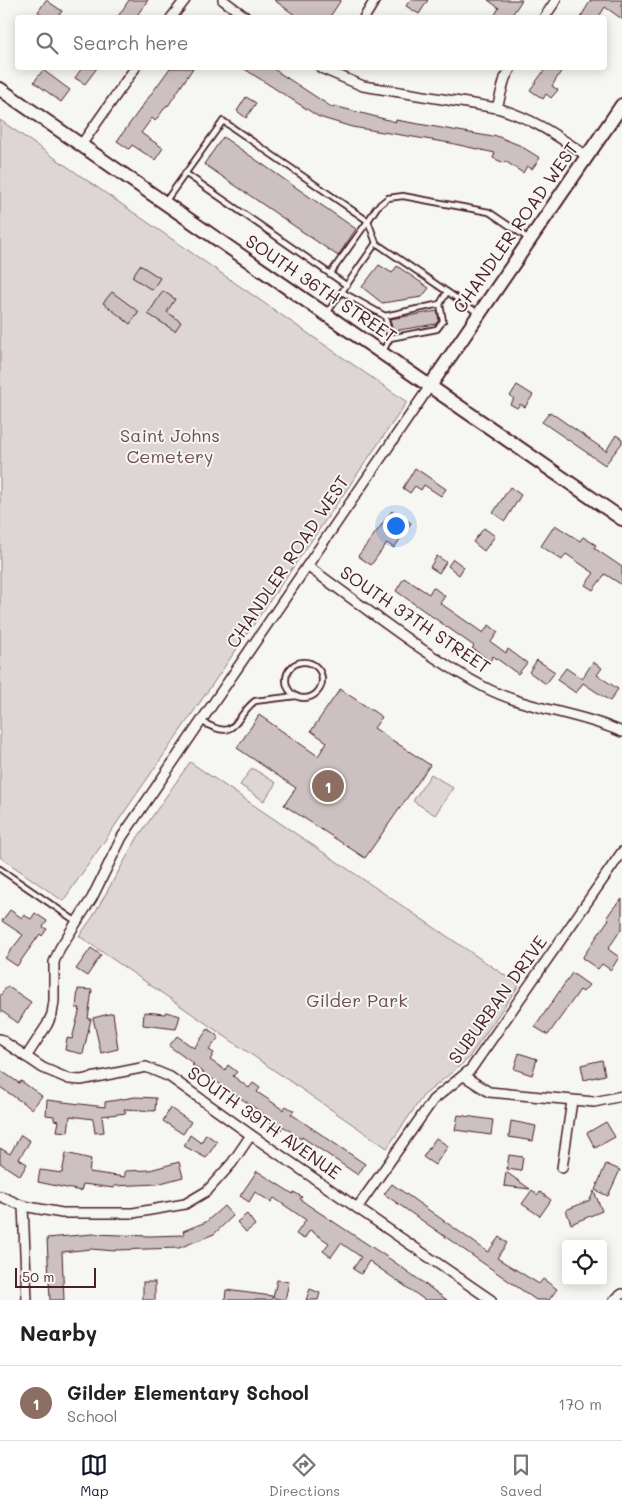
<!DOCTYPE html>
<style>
body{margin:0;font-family:Mali,sans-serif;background:#f2f2f2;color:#202124}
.controls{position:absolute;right:15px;bottom:15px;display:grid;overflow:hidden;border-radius:5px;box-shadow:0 2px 12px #0003}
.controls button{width:45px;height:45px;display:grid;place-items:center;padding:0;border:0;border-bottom:1px solid #e0e0e0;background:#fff;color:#202124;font:25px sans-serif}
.scale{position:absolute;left:15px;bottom:12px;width:81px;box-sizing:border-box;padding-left:5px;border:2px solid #4a1f2b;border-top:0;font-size:14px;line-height:18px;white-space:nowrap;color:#4a1f2b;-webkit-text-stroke:4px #f6f6f2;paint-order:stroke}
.you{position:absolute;left:395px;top:525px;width:18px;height:18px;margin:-12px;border:4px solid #fff;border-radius:50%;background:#1a73e8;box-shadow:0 0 0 8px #1a73e833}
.badge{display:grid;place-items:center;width:32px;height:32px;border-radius:50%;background:#111827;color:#fff;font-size:16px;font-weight:700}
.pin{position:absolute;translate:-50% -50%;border:2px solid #fff;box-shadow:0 1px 5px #0006}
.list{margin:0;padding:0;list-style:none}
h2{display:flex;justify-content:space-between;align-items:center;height:65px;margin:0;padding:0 20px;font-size:21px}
h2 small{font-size:16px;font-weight:400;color:#757577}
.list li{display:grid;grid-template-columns:32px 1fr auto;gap:15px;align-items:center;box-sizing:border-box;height:75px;padding:0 20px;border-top:1px solid #e0e0e0}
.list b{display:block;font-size:19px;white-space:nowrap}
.list p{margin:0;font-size:16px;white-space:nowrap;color:#757577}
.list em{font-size:16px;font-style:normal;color:#757577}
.icon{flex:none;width:28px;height:28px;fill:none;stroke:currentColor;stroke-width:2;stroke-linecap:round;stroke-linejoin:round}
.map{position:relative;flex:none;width:622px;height:1300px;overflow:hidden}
.search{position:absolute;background:#fff;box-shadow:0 2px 12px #0003;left:15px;right:15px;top:15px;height:55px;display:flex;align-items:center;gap:12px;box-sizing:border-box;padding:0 18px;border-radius:5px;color:#757577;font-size:19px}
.sheet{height:140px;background:#fff}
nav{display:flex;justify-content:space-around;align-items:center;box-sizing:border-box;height:70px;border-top:1px solid #e0e0e0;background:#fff;font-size:14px;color:#757577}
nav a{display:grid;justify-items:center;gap:2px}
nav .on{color:#111827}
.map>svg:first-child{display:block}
.green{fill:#ddd6d5;stroke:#947a80}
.building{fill:#ccc1c0;stroke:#4a1f2b}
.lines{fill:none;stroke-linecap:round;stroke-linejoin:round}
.lane-casing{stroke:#4a1f2b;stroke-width:8}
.street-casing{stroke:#4a1f2b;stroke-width:12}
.secondary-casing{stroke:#4a1f2b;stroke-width:16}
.lane{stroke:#f6f6f2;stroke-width:4.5}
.street{stroke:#f6f6f2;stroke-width:9}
.secondary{stroke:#f6f6f2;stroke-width:12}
.labels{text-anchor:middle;stroke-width:4;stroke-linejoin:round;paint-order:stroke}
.street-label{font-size:18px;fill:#4a1f2b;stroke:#f6f6f2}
.park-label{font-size:18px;fill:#6f4d56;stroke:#f6f6f2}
</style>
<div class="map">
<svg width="622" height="1300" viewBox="0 0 622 1300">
<rect width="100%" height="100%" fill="#f6f6f2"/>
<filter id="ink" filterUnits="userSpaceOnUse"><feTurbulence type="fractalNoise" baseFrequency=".02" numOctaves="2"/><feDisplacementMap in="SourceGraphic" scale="10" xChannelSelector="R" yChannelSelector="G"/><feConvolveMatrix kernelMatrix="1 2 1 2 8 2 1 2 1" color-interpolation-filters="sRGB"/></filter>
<g filter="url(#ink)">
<!-- green -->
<g class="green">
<polygon points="0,120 407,402 63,901 0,857"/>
<polygon points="190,762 519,985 468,1059 423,1096 387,1148 79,936 92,918 138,837"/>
<polygon points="252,768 276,783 264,801 240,785"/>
<polygon points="431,774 453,788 435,815 413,801"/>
</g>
<!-- building -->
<g class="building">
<polygon points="46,0 62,11 57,18 46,18 38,12"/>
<polygon points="129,0 148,0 135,18 117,18"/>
<polygon points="274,0 341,0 329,18 299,18"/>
<polygon points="410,0 428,0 419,14 406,6"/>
<polygon points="488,0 522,0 510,18 493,18 499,8"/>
<polygon points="591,0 622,0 622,19 605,7 598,18 580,18"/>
<polygon points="82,68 97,68 85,84 75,78"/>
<polygon points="170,68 193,68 168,106 167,105 155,121 152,118 141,133 163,148 155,160 132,145 129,149 117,141"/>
<polygon points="243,68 272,68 333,108 334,106 396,122 396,120 493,137 494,135 519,145 540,158 532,169 527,166 523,173 505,161 504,163 493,158 495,153 450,143 352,127 319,117"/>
<polygon points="546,68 563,68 552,86 558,90 551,98 546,94 543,99 530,90"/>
<polygon points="43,70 70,90 61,102 34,82"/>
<polygon points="246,97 256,103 246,118 237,111"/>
<polygon points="223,137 356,229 338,256 204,164"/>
<polygon points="140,265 160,278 152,290 132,277"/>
<polygon points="379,265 392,273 397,266 429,288 422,297 382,303 362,287"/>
<polygon points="163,291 175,299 167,312 181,322 175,331 148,314"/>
<polygon points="112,292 139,312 130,324 103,303"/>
<polygon points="437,311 439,320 436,324 393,331 390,319"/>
<polygon points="517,385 533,395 525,407 520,404 517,408 510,404 514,399 510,396"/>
<polygon points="550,412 606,451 616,435 622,439 622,443 605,465 542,422"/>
<polygon points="415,468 446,489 441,496 424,485 421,490 415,486 410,493 403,488"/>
<polygon points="510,487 521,495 505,521 493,513"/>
<polygon points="392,511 411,523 394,548 387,543 371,565 358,556"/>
<polygon points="555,525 580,541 583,537 596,545 594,548 622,567 622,585 605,574 593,590 585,585 594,573 566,554 562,560 541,546"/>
<polygon points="484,528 495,536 484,551 473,542"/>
<polygon points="437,556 446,562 439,573 430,567"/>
<polygon points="453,559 464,567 459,575 448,566"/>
<polygon points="404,578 429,594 433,587 445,596 440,603 483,633 489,625 498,632 491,642 506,653 508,649 527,663 518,674 493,656 490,661 472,648 474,646 396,591"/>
<polygon points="537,660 555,672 546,684 529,672"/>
<polygon points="593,662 602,668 597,675 618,689 610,701 583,683 576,693 557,680 566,668 582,679"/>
<polygon points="340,689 382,717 374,728 430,765 365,858 284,805 296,788 237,748 259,715 318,756 327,742 311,731"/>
<polygon points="622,899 622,928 608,949 619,957 611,970 602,964 598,969 582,958 609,919 607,917 614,907"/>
<polygon points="10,910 22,918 24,915 31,919 35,913 47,921 43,927 47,929 42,936 40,934 17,966 5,958 23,935 2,921"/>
<polygon points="91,948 101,955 87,976 76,969"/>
<polygon points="572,973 589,985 583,992 580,990 548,1035 535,1027"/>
<polygon points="7,986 31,1002 18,1023 0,1010 0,996"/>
<polygon points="78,989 92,990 88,1019 91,1019 83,1054 65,1050 67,1038 72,1039 80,1008 76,1008"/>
<polygon points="144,1012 165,1014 166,1012 180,1016 176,1029 143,1025"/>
<polygon points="113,1013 118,1049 101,1053 93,1018"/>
<polygon points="208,1029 219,1037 209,1050 214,1053 210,1060 225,1070 228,1065 237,1072 233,1076 249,1088 253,1083 260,1088 257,1092 272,1102 283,1110 286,1106 294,1111 291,1114 365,1164 358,1175 302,1137 301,1139 283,1126 281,1130 267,1120 269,1118 261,1112 192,1065 194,1064 169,1046 177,1036 194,1048"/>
<polygon points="519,1053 537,1059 532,1075 514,1069"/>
<polygon points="602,1060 605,1075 584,1080 581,1065"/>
<polygon points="0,1070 19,1083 21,1081 42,1096 32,1109 0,1087"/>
<polygon points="135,1097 156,1098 155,1111 124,1109 126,1113 102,1116 104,1132 95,1133 93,1119 70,1116 68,1132 57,1131 59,1121 54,1120 54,1116 46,1115 47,1100 105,1107 105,1102"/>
<polygon points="170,1108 191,1122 183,1134 163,1121"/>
<polygon points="458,1115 493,1120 491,1135 455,1130"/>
<polygon points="511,1121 536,1126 533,1141 509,1137"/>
<polygon points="606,1122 615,1137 595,1148 587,1133"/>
<polygon points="206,1134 217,1142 206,1158 184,1146 190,1135 201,1143"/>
<polygon points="21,1135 30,1141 19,1159 27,1164 20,1176 0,1163 0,1148 10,1154"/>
<polygon points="436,1138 448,1146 435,1165 423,1157"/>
<polygon points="66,1153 91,1159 89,1172 125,1177 125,1171 150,1170 179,1162 183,1177 157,1184 114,1186 114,1188 83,1184 81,1191 38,1182 40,1170 62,1173"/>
<polygon points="509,1155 523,1157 521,1171 507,1169"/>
<polygon points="606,1164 620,1170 608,1196 595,1190"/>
<polygon points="257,1171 293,1194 294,1192 302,1197 300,1199 308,1205 393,1261 447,1300 425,1300 369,1261 361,1274 353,1269 361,1257 341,1243 331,1257 323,1251 329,1243 310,1230 304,1239 296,1234 306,1220 274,1198 271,1202 255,1192 249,1202 240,1196"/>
<polygon points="506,1172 530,1189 504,1186"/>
<polygon points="392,1184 488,1252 499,1237 507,1243 497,1258 539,1284 543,1279 557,1289 549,1300 536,1300 384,1194"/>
<polygon points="532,1190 538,1195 540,1192 551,1200 540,1216 522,1204"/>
<polygon points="594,1191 602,1211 571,1224 566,1210 590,1200"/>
<polygon points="224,1206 233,1216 214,1234 179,1248 115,1250 115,1251 91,1249 62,1252 64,1300 50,1300 47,1238 92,1234 150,1236 184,1235 183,1231 206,1222"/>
<polygon points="247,1214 255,1225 246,1232 237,1222"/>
<polygon points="277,1280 289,1282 285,1300 273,1298"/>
<rect x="143" y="1282" width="12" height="18"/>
<polygon points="310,1289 320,1293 318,1300 306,1300"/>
<polygon points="226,1290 272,1296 272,1300 225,1300"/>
</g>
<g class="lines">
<defs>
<g id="lane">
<polyline points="185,173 346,285"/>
<polyline points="165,202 223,121 368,221 377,207 388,198 403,196 489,212 529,239"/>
<polyline points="368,221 376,243"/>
<polyline points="330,274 368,221"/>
<polyline points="342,292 385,316 390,338"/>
<polyline points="327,313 376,243 478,313"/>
<polyline points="385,316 440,304"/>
<polyline points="383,351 390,338 437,329 443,321 440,304 447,292"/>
<circle cx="304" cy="680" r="18"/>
<path d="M201 721C238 743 232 719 255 701L296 696"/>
<polyline points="0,869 77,922"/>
</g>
<g id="street">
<polyline points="223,0 247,18"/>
<polyline points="171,18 185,0"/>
<polyline points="364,18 375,0"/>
<polyline points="544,18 556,0"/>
<path d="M321 68 363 86 497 108C532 118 556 135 587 156"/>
<polyline points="497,108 505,78 511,68"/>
<polyline points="81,145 135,68"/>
<path d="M307 566C365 607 422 654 484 687 528 710 578 712 622 732"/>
<polyline points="0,1039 43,1068 69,1079 81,1080 146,1067 170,1077 251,1135 491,1300"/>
<polyline points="26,1057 47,1025 52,1014 54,1001 54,962 60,948 92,898 122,837 430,386"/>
<polyline points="464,1076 489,1092 594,1102 622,1096"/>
<polyline points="562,1168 572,1101"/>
<polyline points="0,1196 23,1206 62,1213 133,1213 185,1204 207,1191 232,1163 251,1135"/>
<polyline points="23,1206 27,1300"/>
<polyline points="357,1208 433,1100 471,1069 622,852"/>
<polyline points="614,1300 622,1294"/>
</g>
<g id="secondary">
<polyline points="0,89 622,519"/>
<polyline points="430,386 622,105"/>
</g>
</defs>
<!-- lane casing -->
<use href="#lane" class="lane-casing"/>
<!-- street casing -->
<use href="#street" class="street-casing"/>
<!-- secondary casing -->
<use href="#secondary" class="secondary-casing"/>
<!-- lane -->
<use href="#lane" class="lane"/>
<!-- street -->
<use href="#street" class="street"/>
<!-- secondary -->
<use href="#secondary" class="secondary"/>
</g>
</g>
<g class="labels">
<!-- street labels -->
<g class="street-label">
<text transform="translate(516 228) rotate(-55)" y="6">CHANDLER ROAD WEST</text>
<text transform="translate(321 289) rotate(34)" y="6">SOUTH 36TH STREET</text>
<text transform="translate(288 562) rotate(-56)" y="6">CHANDLER ROAD WEST</text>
<text transform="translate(415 620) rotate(34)" y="6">SOUTH 37TH STREET</text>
<text transform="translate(498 1000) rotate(-54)" y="6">SUBURBAN DRIVE</text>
<text transform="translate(264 1123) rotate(35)" y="6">SOUTH 39TH AVENUE</text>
</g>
<!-- park labels -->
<g class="park-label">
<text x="170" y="442">Saint Johns<tspan x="170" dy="21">Cemetery</tspan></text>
<text x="357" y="1007">Gilder Park</text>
</g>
</g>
</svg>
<div class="controls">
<button><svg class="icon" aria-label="locate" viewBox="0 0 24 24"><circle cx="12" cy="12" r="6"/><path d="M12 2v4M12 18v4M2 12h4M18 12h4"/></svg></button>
</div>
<div class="scale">50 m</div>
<div class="you"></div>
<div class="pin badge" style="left:328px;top:786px;background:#8d6e63">1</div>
<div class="search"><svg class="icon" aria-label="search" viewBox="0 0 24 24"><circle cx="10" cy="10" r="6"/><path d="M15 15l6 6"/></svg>Search here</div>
</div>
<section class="sheet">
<h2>Nearby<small></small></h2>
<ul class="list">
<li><span class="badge" style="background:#8d6e63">1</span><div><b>Gilder Elementary School</b><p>School</p></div><em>170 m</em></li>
</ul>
</section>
<nav>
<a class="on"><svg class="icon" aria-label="map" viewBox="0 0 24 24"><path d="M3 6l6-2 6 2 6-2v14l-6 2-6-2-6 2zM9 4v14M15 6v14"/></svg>Map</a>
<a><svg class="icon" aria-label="directions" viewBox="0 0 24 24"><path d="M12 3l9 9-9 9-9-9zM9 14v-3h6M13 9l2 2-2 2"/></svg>Directions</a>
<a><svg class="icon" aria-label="saved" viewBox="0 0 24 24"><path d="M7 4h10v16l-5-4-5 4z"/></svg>Saved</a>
</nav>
